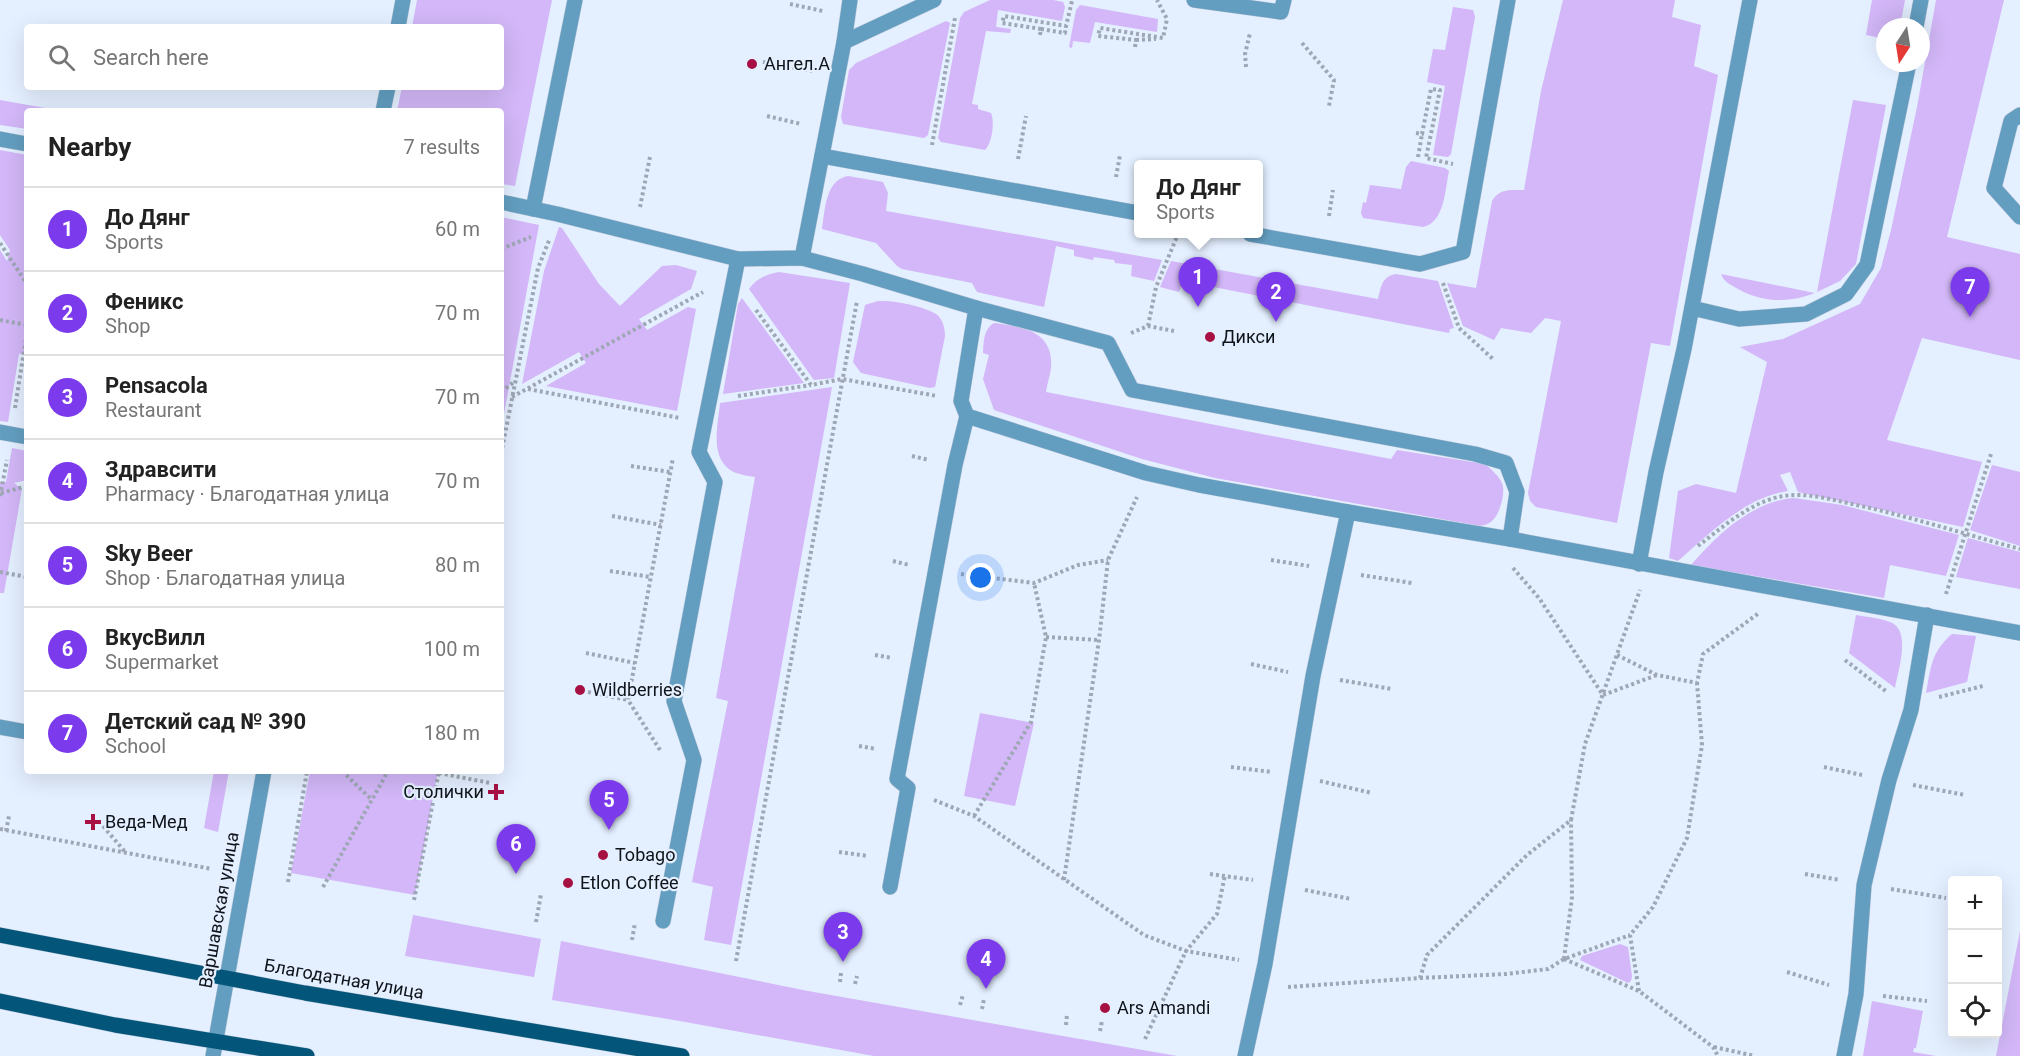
<!DOCTYPE html>
<meta charset="utf-8">
<style>
body{margin:0;font-family:Roboto,sans-serif;background:#f2f2f2;color:#222}
.controls{position:absolute;right:18px;bottom:18px;display:grid;overflow:hidden;border-radius:6px;box-shadow:0 6px 24px #0002}
.controls button{width:54px;height:54px;display:grid;place-items:center;padding:0;border:0;border-bottom:2px solid #e0e0e0;background:#fff;color:#222;font:30px sans-serif}
.compass{position:absolute;left:1876px;top:18px;width:54px;height:54px;border-radius:50%;background:#fff;box-shadow:0 6px 24px #0002;rotate:192deg}
.you{position:absolute;left:981px;top:578px;width:21px;height:21px;margin:-15px;border:4px solid #fff;border-radius:50%;background:#1a73e8;box-shadow:0 0 0 9px #1a73e833}
.badge{display:grid;place-items:center;width:39px;height:39px;border-radius:50%;background:#7c3aed;color:#fff;font-size:20px;font-weight:700}
.pin{position:absolute;translate:-50% -50px;filter:drop-shadow(0 2px 3px #0008)}
.pin::after{content:'';position:absolute;top:32px;width:21px;height:18px;background:inherit;clip-path:polygon(0 0,100% 0,50% 100%)}
.popup{position:absolute;left:1134px;top:160px;width:129px;height:78px;box-sizing:border-box;display:grid;place-content:center;border-radius:6px;background:#fff;filter:drop-shadow(0 2px 4px #0005);font-size:20px;white-space:nowrap;color:#767676}
.popup b{font-size:22px;color:#222}
.popup::after{content:'';position:absolute;left:50%;top:100%;margin-left:-12px;border:12px solid transparent;border-top-color:#fff}
.list{margin:0;padding:0;list-style:none}
h2{display:flex;justify-content:space-between;align-items:center;height:78px;margin:0;padding:0 24px;font-size:26px}
h2 small{font-size:20px;font-weight:400;color:#767676}
.list li{display:grid;grid-template-columns:39px 1fr auto;gap:18px;align-items:center;box-sizing:border-box;height:84px;padding:0 24px;border-top:2px solid #e0e0e0}
.list b{display:block;font-size:22px;white-space:nowrap}
.list p{margin:0;font-size:20px;white-space:nowrap;color:#767676}
.list em{font-size:20px;font-style:normal;color:#767676}
.icon{flex:none;width:33px;height:33px;fill:none;stroke:currentColor;stroke-width:2;stroke-linecap:round;stroke-linejoin:round}
.map{position:relative;flex:none;width:2020px;height:1056px;overflow:hidden}
.search{position:absolute;background:#fff;box-shadow:0 6px 24px #0002;left:24px;top:24px;width:480px;height:66px;display:flex;align-items:center;gap:15px;box-sizing:border-box;padding:0 21px;border-radius:6px;color:#767676;font-size:22px}
.panel{position:absolute;background:#fff;box-shadow:0 6px 24px #0002;left:24px;top:108px;width:480px;height:666px;border-radius:6px}
.map>svg:first-child{display:block}
.green{fill:#d3b7f8}
.lines{fill:none;stroke-linecap:round;stroke-linejoin:round}
.minor-casing{stroke:#c2ccda;stroke-width:16}
.major-casing{stroke:#c2ccda;stroke-width:16}
.path{stroke:#9ea7b4;stroke-width:4;stroke-dasharray:3 3;stroke-linecap:butt}
.minor{stroke:#639ec1;stroke-width:15}
.major{stroke:#03557a;stroke-width:15}
.poi-dot{fill:#a71042;stroke:#e4efff;stroke-width:2}
.labels{text-anchor:middle;stroke-width:4.5;stroke-linejoin:round;paint-order:stroke}
.poi-label{font-size:18px;fill:#0f131a;stroke:#e4efff;text-anchor:start}
.street-label{font-size:18px;fill:#0f131a;stroke:#e4efff}
</style>
<div class="map">
<svg width="2020" height="1056" viewBox="0 0 2020 1056">
<rect width="100%" height="100%" fill="#e4efff"/>
<!-- green -->
<g class="green">
<polygon points="417,0 552,0 515,186 501,184 501,111 397,111 402,87 501,87 501,27 412,27"/>
<path d="M990 0H1053L1063 2 1065 7 1062 21 998 10 996 27 1011 29 1010 33 986 31 972 104 978 105V109L991 113C995 122 992 143 985 150L941 142 938 138 960 18 964 12Z"/>
<path d="M1563 0H1675L1672 17 1701 25 1694 66 1718 75 1670 346 1651 343 1617 523 1536 507 1530 501 1528 493 1561 321 1545 318 1531 333 1501 328 1494 340 1463 326 1447 283 1476 288 1492 201C1499 188 1511 190 1524 190L1541 91Z"/>
<polygon points="1872,0 1905,0 1900,27 1885,27 1885,39 1866,35"/>
<path d="M1936 0H2004L1947 237 2020 254V360L1922 338 1887 440 1982 462 1963 527 1798 492 1790 472 1780 475 1788 491C1744 498 1710 533 1678 561L1669 558 1678 491 1696 484 1736 493 1767 362 1740 347 1783 339 1860 304 1881 268 1891 230 1917 107Z"/>
<polygon points="1080,5 1158,19 1157,32 1095,22 1090,43 1073,41 1072,48 1069,47 1076,10"/>
<polygon points="1453,7 1473,10 1475,17 1451,154 1448,157 1433,155 1445,86 1427,82 1433,49 1445,50"/>
<polygon points="946,21 950,23 928,135 924,138 843,124 841,117 849,70 856,63"/>
<polygon points="0,100 62,111 27,111 27,129 0,125"/>
<polygon points="1853,100 1886,105 1856,264 1840,281 1817,292"/>
<polygon points="0,150 27,155 27,355 19,354 8,422 0,421 0,250 7,261 10,250 0,235"/>
<path d="M1411 161 1445 168 1449 171C1445 189 1445 222 1423 227L1363 218 1361 213 1363 202 1366 203 1370 185 1401 189 1406 167Z"/>
<path d="M848 176 883 182 888 193 886 211 1162 260 1154 281 1131 276 1132 265 1115 263 1114 260 1094 257 1093 260 1074 256V250L1056 246 1044 307 977 292 972 283 902 269 897 266 876 243 822 229C825 211 825 180 848 176Z"/>
<polygon points="501,217 539,225 501,430"/>
<polygon points="559,227 562,228 599,284 620,306 662,266 676,265 697,271 691,289 639,319 647,330 688,307 696,309 677,411 546,386 586,363 579,352 522,384 544,271"/>
<path d="M1171 261 1378 299C1381 287 1382 276 1396 274L1438 281 1454 328 1450 329 1449 333 1183 281 1179 292 1160 287Z"/>
<path d="M779 272 850 283 834 378 814 380 749 289C757 278 765 275 779 272Z"/>
<path d="M1721 274 1815 293C1790 303 1763 303 1738 289 1731 285 1724 282 1721 274Z"/>
<polygon points="742,298 804,383 723,394 738,304"/>
<path d="M878 301C893 300 924 306 936 314 943 319 945 329 945 336L935 387 930 388 861 373 853 362 865 305Z"/>
<path d="M994 323C1023 327 1054 331 1051 368 1050 376 1047 384 1046 392L1391 459 1397 450 1485 464C1491 469 1498 475 1502 483 1506 492 1500 513 1493 520 1489 524 1485 525 1480 526L1215 478 1142 459 994 410 983 379 989 355 983 353C984 341 983 330 994 323Z"/>
<path d="M832 387 731 945 704 940 713 887 692 882 728 701 716 698 755 477C749 476 742 475 736 473 708 461 718 426 720 403Z"/>
<polygon points="12,448 27,451 27,480 14,483 22,489 4,593 0,593 0,482 6,482"/>
<polygon points="1992,465 2020,472 2020,546 1970,530"/>
<path d="M1794 498 1842 505 1959 535 1946 576 1890 565 1884 598 1691 565C1718 534 1751 502 1794 498Z"/>
<polygon points="1968,538 2020,552 2020,589 1956,577"/>
<path d="M1856 615C1867 617 1880 618 1890 622 1912 630 1898 671 1895 688L1849 653Z"/>
<path d="M1952 634 1976 636 1967 682 1926 693C1931 667 1931 652 1952 634Z"/>
<polygon points="980,713 1034,723 1015,806 964,796"/>
<polygon points="214,771 229,771 218,832 204,828"/>
<polygon points="310,771 438,771 415,895 291,873"/>
<polygon points="413,915 541,939 534,977 405,956"/>
<polygon points="2020,931 2020,1056 1996,1056"/>
<polygon points="561,941 808,991 1177,1056 874,1056 674,1020 552,1000"/>
<polygon points="1620,944 1628,947 1632,976 1631,981 1628,983 1580,960 1582,956"/>
<polygon points="1872,1001 1923,1011 1916,1048 1914,1048 1913,1052 1936,1056 1863,1056"/>
</g>
<g class="lines">
<defs>
<g id="minor">
<polyline points="1194,0 1281,12 1284,0"/>
<polyline points="398,27 403,0"/>
<polyline points="1916,27 1921,0"/>
<polyline points="844,42 934,0"/>
<polyline points="383,111 388,87"/>
<polyline points="2020,115 2011,121 1994,188 2020,217"/>
<polyline points="0,139 27,144"/>
<polyline points="822,156 1138,213"/>
<polyline points="501,202 557,214 738,259 802,258 863,274 976,308 961,401 967,416 1146,473 1199,485 1348,512 1510,539 2020,633"/>
<polyline points="533,209 575,0"/>
<polyline points="1250,234 1420,264 1463,252 1508,0"/>
<polyline points="802,258 844,42 850,0"/>
<polyline points="976,308 1108,343 1132,390 1475,454 1506,463 1517,492 1510,539"/>
<polyline points="1692,308 1739,319 1806,314 1846,294 1867,265 1909,63"/>
<polyline points="0,432 27,437"/>
<polyline points="1639,564 1656,472 1684,349 1750,0"/>
<polyline points="0,727 27,732"/>
<polyline points="890,887 908,788 897,779 955,465 967,416"/>
<polyline points="663,921 694,760 674,701 715,482 699,452 738,259"/>
<polyline points="213,1056 264,771"/>
<polyline points="1245,1056 1265,964 1313,676 1348,512"/>
<polyline points="1844,1056 1856,994 1864,885 1889,780 1911,710 1927,615"/>
</g>
<g id="major">
<polyline points="0,935 305,993 682,1056"/>
<polyline points="0,1001 115,1025 307,1056"/>
</g>
</defs>
<!-- minor casing -->
<use href="#minor" class="minor-casing"/>
<!-- major casing -->
<use href="#major" class="major-casing"/>
<!-- path -->
<g class="path">
<polyline points="790,4 823,11"/>
<polyline points="1041,29 1065,33 1066,26"/>
<polyline points="1040,35 1041,29 1002,23 1004,16 1066,26 1072,1"/>
<polyline points="1136,40 1156,39"/>
<polyline points="1302,43 1334,80 1329,106"/>
<polyline points="1135,47 1136,40 1098,36 1100,28 1163,38 1167,19 1157,0"/>
<polyline points="763,62 812,71"/>
<polyline points="1246,67 1245,54 1250,33"/>
<polyline points="767,116 801,124"/>
<polyline points="1416,133 1422,134 1431,89 1440,90 1426,158 1453,164"/>
<polyline points="932,145 955,18"/>
<polyline points="1418,157 1422,134"/>
<polyline points="1018,159 1026,116"/>
<polyline points="1116,177 1120,155"/>
<polyline points="640,207 650,157"/>
<polyline points="1329,216 1333,190"/>
<polyline points="0,243 27,284"/>
<polyline points="501,249 531,237"/>
<polyline points="1443,283 1459,328 1493,359"/>
<polyline points="756,310 811,385 842,379 937,396"/>
<polyline points="0,320 27,325"/>
<polyline points="1148,326 1156,287 1178,234"/>
<polyline points="1131,333 1148,326 1174,331"/>
<polyline points="528,389 680,418"/>
<polyline points="501,392 514,382"/>
<polyline points="738,396 811,385"/>
<polyline points="512,397 703,292"/>
<polyline points="15,408 27,332"/>
<polyline points="501,454 538,268 550,238"/>
<polyline points="912,456 929,460"/>
<polyline points="631,466 670,472"/>
<polyline points="1,493 27,486"/>
<polyline points="0,496 7,460"/>
<polyline points="612,516 661,525"/>
<path d="M1698 546C1720 529 1744 508 1771 499 1798 490 1825 498 1852 504 1909 516 1964 534 2020 549"/>
<polyline points="1271,560 1309,566"/>
<polyline points="893,561 909,565"/>
<polyline points="1513,568 1539,598 1603,695 1657,675"/>
<polyline points="610,571 651,577"/>
<polyline points="0,572 27,577"/>
<polyline points="961,574 1034,583 1078,565 1108,560"/>
<polyline points="1361,575 1412,583"/>
<polyline points="1946,594 1991,454"/>
<polyline points="1046,637 1099,640"/>
<polyline points="586,653 635,663"/>
<polyline points="875,655 892,658"/>
<polyline points="1617,655 1657,675 1697,683 1703,654 1759,613"/>
<polyline points="1845,660 1887,692"/>
<polyline points="1251,664 1288,672"/>
<polyline points="1340,680 1392,689"/>
<polyline points="588,692 628,700"/>
<polyline points="1939,697 1983,686"/>
<polyline points="859,746 876,749"/>
<polyline points="660,750 628,700 673,458"/>
<polyline points="1231,767 1272,772"/>
<polyline points="1824,767 1862,775"/>
<polyline points="342,771 372,800"/>
<polyline points="439,773 490,783"/>
<polyline points="1320,781 1372,793"/>
<polyline points="1913,785 1965,795"/>
<polyline points="934,800 974,816 1144,935 1186,951 1239,960"/>
<polyline points="974,816 1031,722 1046,637 1034,583"/>
<polyline points="103,826 126,853"/>
<polyline points="0,829 212,869"/>
<polyline points="6,831 9,816"/>
<polyline points="839,852 868,856"/>
<polyline points="1210,874 1253,880"/>
<polyline points="1805,874 1840,880"/>
<polyline points="1064,880 1099,640 1108,560 1137,497"/>
<polyline points="288,882 307,771"/>
<polyline points="323,887 388,771"/>
<polyline points="1891,889 1946,898"/>
<polyline points="1305,890 1351,899"/>
<polyline points="414,900 439,771"/>
<polyline points="536,922 541,894"/>
<polyline points="632,940 635,923"/>
<polyline points="1564,959 1639,991 1713,1047 1718,1056"/>
<polyline points="1564,959 1572,897 1571,820"/>
<polyline points="736,961 857,301"/>
<polyline points="1787,972 1829,985"/>
<polyline points="1420,978 1506,974 1548,969 1564,959 1630,935"/>
<polyline points="840,982 841,973"/>
<polyline points="855,984 857,976"/>
<polyline points="1288,987 1420,978 1427,955 1527,855 1571,820 1585,744 1640,590"/>
<polyline points="1639,991 1630,935 1653,907 1687,838 1702,745 1697,683"/>
<polyline points="1883,996 1927,1001"/>
<polyline points="960,1005 963,995"/>
<polyline points="982,1009 984,999"/>
<polyline points="1066,1025 1067,1014"/>
<polyline points="1100,1031 1102,1021"/>
<polyline points="1145,1039 1186,951 1217,914 1225,875"/>
<polyline points="1714,1047 1755,1056"/>
</g>
<!-- minor -->
<use href="#minor" class="minor"/>
<!-- major -->
<use href="#major" class="major"/>
</g>
<!-- markers -->
<g class="poi-dot">
<circle cx="752" cy="64" r="6"/>
<circle cx="1210" cy="337" r="6"/>
<circle cx="580" cy="690" r="6"/>
<path d="M493 783h6v6h6v6h-6v6h-6v-6h-6v-6h6z"/>
<path d="M90 813h6v6h6v6h-6v6h-6v-6h-6v-6h6z"/>
<circle cx="603" cy="855" r="6"/>
<circle cx="568" cy="883" r="6"/>
<circle cx="1105" cy="1008" r="6"/>
</g>
<g class="labels">
<!-- poi labels -->
<g class="poi-label">
<text x="764" y="70">Ангел.А</text>
<text x="1222" y="343">Дикси</text>
<text x="592" y="696">Wildberries</text>
<text x="484" y="798" text-anchor="end">Столички</text>
<text x="105" y="828">Веда-Мед</text>
<text x="615" y="861">Tobago</text>
<text x="580" y="889">Etlon Coffee</text>
<text x="1117" y="1014">Ars Amandi</text>
</g>
<!-- street labels -->
<g class="street-label">
<text transform="translate(219 910) rotate(-80)" y="6">Варшавская улица</text>
<text transform="translate(344 979) rotate(10)" y="6">Благодатная улица</text>
</g>
</g>
</svg>
<div class="controls">
<button>+</button>
<button>−</button>
<button><svg class="icon" aria-label="locate" viewBox="0 0 24 24"><circle cx="12" cy="12" r="6"/><path d="M12 2v4M12 18v4M2 12h4M18 12h4"/></svg></button>
</div>
<svg class="compass" viewBox="-18 -18 36 36"><path d="M0-13l5 13h-10z" fill="#e53935"/><path d="M0 13l5-13h-10z" fill="#767676"/></svg>
<div class="you"></div>
<div class="pin badge" style="left:1198px;top:307px">1</div>
<div class="popup"><b>До Дянг</b>Sports</div>
<div class="pin badge" style="left:1276px;top:322px">2</div>
<div class="pin badge" style="left:843px;top:962px">3</div>
<div class="pin badge" style="left:986px;top:989px">4</div>
<div class="pin badge" style="left:609px;top:830px">5</div>
<div class="pin badge" style="left:516px;top:874px">6</div>
<div class="pin badge" style="left:1970px;top:317px">7</div>
<div class="search"><svg class="icon" aria-label="search" viewBox="0 0 24 24"><circle cx="10" cy="10" r="6"/><path d="M15 15l6 6"/></svg>Search here</div>
<section class="panel">
<h2>Nearby<small>7 results</small></h2>
<ul class="list">
<li><span class="badge">1</span><div><b>До Дянг</b><p>Sports</p></div><em>60 m</em></li>
<li><span class="badge">2</span><div><b>Феникс</b><p>Shop</p></div><em>70 m</em></li>
<li><span class="badge">3</span><div><b>Pensacola</b><p>Restaurant</p></div><em>70 m</em></li>
<li><span class="badge">4</span><div><b>Здравсити</b><p>Pharmacy · Благодатная улица</p></div><em>70 m</em></li>
<li><span class="badge">5</span><div><b>Sky Beer</b><p>Shop · Благодатная улица</p></div><em>80 m</em></li>
<li><span class="badge">6</span><div><b>ВкусВилл</b><p>Supermarket</p></div><em>100 m</em></li>
<li><span class="badge">7</span><div><b>Детский сад № 390</b><p>School</p></div><em>180 m</em></li>
</ul>
</section>
</div>
